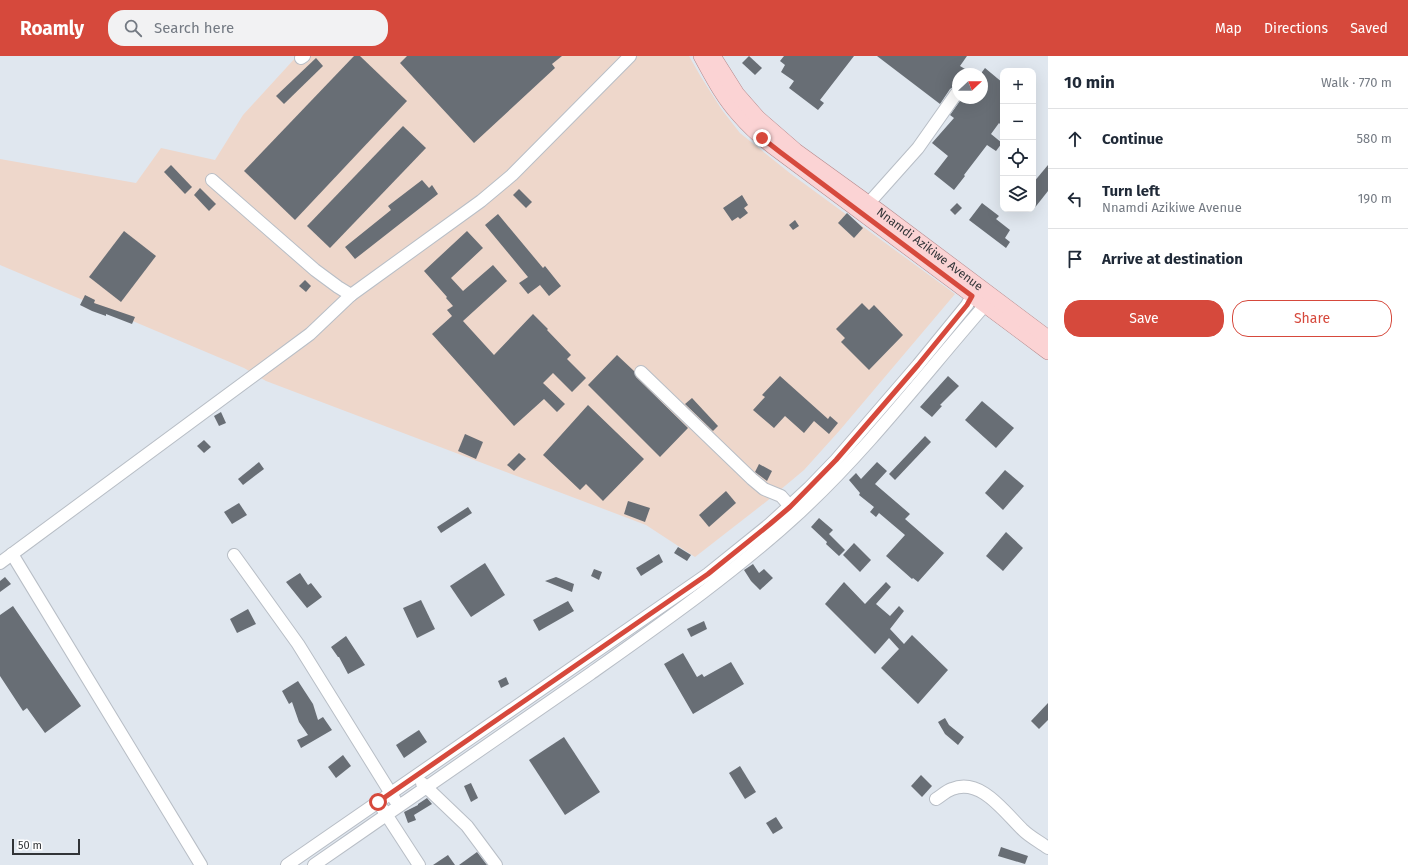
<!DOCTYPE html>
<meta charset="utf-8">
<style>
body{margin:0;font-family:"Fira Sans",sans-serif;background:#f2f2f3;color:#1f2937}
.controls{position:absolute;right:12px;top:12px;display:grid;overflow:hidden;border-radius:8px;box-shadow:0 4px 16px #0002}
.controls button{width:36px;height:36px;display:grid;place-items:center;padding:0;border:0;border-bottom:1px solid #e0e1e3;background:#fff;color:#1f2937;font:20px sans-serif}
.compass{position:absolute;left:952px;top:12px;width:36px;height:36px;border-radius:50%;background:#fff;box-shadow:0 4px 16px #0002;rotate:68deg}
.scale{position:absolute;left:12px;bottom:10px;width:68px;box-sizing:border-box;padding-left:4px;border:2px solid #313437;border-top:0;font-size:11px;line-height:14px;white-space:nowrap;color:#313437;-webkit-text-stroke:3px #fff;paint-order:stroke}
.stop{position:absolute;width:12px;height:12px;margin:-9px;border:3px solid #d6493c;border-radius:50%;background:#fff}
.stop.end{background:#d6493c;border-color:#fff;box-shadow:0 1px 4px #0008}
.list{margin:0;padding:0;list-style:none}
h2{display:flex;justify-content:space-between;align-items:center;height:52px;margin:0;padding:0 16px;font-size:17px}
h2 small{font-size:13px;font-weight:400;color:#747a83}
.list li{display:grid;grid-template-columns:26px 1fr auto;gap:12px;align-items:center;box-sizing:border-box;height:60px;padding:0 16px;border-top:1px solid #e0e1e3}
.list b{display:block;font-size:15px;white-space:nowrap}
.list p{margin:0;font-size:13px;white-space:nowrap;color:#747a83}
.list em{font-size:13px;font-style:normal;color:#747a83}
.actions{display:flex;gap:8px;padding:12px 16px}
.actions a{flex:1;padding:9px 0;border:1px solid #d6493c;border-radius:16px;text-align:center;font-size:14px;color:#d6493c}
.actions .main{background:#d6493c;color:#fff}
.icon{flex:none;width:22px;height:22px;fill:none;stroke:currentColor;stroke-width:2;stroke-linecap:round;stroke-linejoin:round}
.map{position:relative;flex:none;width:1048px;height:809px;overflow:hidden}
header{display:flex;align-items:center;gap:24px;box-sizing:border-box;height:56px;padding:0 20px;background:#d6493c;color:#fff}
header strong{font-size:19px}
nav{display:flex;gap:22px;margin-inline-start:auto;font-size:14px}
.search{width:280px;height:36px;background:#f2f2f3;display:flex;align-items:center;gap:10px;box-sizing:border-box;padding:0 14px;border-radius:16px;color:#747a83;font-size:15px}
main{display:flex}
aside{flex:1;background:#fff}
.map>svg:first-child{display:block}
.industrial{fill:#eed7cb}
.building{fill:#686e75}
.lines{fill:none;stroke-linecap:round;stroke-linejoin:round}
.minor-casing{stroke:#b8bec6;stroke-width:14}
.major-casing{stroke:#b3888b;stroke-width:16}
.minor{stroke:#fff;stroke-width:12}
.major{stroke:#fbd3d4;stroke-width:15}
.route{stroke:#d6493c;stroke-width:5}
.labels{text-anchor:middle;stroke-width:4;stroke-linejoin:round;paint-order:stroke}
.street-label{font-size:12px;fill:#313437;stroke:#fff}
</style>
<header>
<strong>Roamly</strong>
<div class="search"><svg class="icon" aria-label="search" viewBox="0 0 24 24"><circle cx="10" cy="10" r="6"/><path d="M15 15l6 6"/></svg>Search here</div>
<nav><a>Map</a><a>Directions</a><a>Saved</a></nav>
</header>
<main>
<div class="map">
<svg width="1048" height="809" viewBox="0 0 1048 809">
<rect width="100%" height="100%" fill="#e0e7ef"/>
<!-- industrial -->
<polygon class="industrial" points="297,0 689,0 701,21 722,54 740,77 791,118 955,238 840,374 804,414 767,445 695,501 646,469 266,325 244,312 0,209 0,103 136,127 161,92 215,104 243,59"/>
<!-- building -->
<g class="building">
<polygon points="354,0 360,0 407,45 295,164 244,115"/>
<polygon points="407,0 562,0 552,8 555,12 474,87 400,7"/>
<polygon points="749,0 762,12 755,19 742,7"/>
<polygon points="784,0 854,0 820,44 824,47 818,54 789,32 794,25 781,16 785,9 780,5"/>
<polygon points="877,0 967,0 960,10 965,13 961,18 958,18 958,31 953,31 950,33 940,48"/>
<polygon points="316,2 323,10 284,48 276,40"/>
<polygon points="985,12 1003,27 1003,71 999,67 991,78 1002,87 996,95 987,89 964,119 965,120 954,134 934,118 948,100 932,87 954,62 950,59 962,42 982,42 982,16"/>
<polygon points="403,70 426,92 330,192 307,170"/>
<polygon points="171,109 192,131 185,138 164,116"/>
<polygon points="1048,109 1048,135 1033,154 1033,127"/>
<polygon points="422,124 429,132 432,129 438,138 355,203 345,191 391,154 388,150"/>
<polygon points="200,132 216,148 209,155 194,139"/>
<polygon points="519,133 532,146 526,152 513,139"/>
<polygon points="742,139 748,149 744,152 748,157 740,163 738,161 732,165 723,152"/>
<polygon points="957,147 962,152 955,159 950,154"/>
<polygon points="982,147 999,160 996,163 1010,174 1005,182 1010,186 1006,192 969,164"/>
<polygon points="847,157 863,172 854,182 838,167"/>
<polygon points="498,158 543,212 545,210 561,230 549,240 540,229 528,238 519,227 528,221 485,169"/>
<polygon points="795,164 799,170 793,174 789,169"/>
<polygon points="124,175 156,200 121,246 89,221"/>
<polygon points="467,175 483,192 451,222 463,235 493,209 507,225 463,265 494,299 533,258 548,273 547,274 571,299 567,303 586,322 572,336 553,317 543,327 565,348 557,356 544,343 514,370 432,278 452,260 447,254 453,250 446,242 447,241 424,215"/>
<polygon points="305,224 311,230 306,236 299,230"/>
<polygon points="85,239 95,244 94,247 135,261 132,268 106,258 106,260 92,255 80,249"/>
<polygon points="862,247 869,254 874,249 903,279 869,314 841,286 845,282 836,273"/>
<polygon points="617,299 634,315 636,321 688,372 660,401 588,329"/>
<polygon points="780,320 828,363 830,360 838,367 829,378 814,365 804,377 785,360 774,372 753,354 765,341 762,339"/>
<polygon points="948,320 959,330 940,349 942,350 932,361 920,351"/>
<polygon points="692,342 718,370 713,375 685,348"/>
<polygon points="982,345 1014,372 996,392 965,364"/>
<polygon points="588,349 644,403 603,445 586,428 580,434 543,399"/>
<polygon points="221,356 226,367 219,370 214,360"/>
<polygon points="465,378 483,386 476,403 458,395"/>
<polygon points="925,380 931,386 895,424 889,418"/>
<polygon points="204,384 211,391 204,397 197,390"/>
<polygon points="519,397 526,403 514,415 507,409"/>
<polygon points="259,406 264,413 243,429 238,423"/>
<polygon points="877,406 887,415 875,428 910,458 905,463 944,497 918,526 913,522 912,523 886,500 905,479 879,457 876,461 870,456 874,451 859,439 860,437 849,424 856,417 861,423"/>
<polygon points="759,408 772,415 767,425 755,416"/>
<polygon points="1005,414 1024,430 1003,454 985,437"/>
<polygon points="726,435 736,447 709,471 699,459"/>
<polygon points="628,445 650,452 645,466 624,458"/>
<polygon points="239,447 247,459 232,468 224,456"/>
<polygon points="468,451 472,457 441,477 437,471"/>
<polygon points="819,462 833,474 829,478 845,494 839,500 826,488 827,486 811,471"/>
<polygon points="1006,476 1023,492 1003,515 986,500"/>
<polygon points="854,487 871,504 860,516 843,499"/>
<polygon points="678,491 691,499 687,505 674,497"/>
<polygon points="659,498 663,506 641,520 636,512"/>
<polygon points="485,507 505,539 471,561 450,530"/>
<polygon points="753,508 759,517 764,513 773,522 760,534 751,525 744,514"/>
<polygon points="594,513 602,516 599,524 591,520"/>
<polygon points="300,517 308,529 311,527 322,541 307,552 286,526"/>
<polygon points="5,521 11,528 0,536 0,525"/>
<polygon points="556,521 574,528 572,536 545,525"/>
<polygon points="844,526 865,548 886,526 891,531 876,548 890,560 899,550 904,555 890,573 904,588 912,579 948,614 918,648 881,612 899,593 889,582 875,598 825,548"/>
<polygon points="421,544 435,573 417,582 403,552"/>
<polygon points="568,545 574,555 539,575 533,564"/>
<polygon points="13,550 81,650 45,677 27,652 23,655 0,620 0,559"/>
<polygon points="248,553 256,568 237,577 230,563"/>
<polygon points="704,565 707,573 691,581 687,573"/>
<polygon points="346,580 365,609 348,618 339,601 338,601 331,591"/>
<polygon points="683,597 697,621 702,618 704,621 731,606 744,628 693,658 664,608"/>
<polygon points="506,621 509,628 501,632 498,625"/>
<polygon points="298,625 313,648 318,664 323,661 332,674 301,692 297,684 308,679 299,666 292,646 289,648 282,635"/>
<polygon points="1048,647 1048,664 1039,673 1031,665"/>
<polygon points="945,662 949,669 964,681 958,689 945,678 938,666"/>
<polygon points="419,674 427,686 404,702 396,689"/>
<polygon points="564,681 600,736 565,759 529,704"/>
<polygon points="343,699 351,710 336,722 328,711"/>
<polygon points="740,710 756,736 745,743 729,717"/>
<polygon points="921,719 932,730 922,741 911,730"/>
<polygon points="471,727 478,742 471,746 464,730"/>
<polygon points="427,742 432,748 414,759 416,764 408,767 404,756 418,749 418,748"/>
<polygon points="776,761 783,772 773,778 766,767"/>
<polygon points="1001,791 1028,800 1025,808 998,800"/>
<polygon points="477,796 487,809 459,809"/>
<polygon points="448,799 455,809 433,809"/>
</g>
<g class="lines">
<defs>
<g id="minor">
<polyline points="301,2 304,0"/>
<polyline points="212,124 315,214 338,231 351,239"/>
<polyline points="868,148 918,92 956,38"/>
<polyline points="641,316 752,423 764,433 781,440 795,456"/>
<polyline points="12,498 201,809"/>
<polyline points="234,499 298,588 395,744"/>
<polyline points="0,507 310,278 351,239 481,145 512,119 630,0"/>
<polyline points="422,727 467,770 496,809"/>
<path d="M936 743C941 740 946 735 952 733 981 721 1005 757 1023 774 1030 781 1040 786 1048 792"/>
<polyline points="382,752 419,809"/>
<polyline points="287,809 708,518 770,468 809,432 836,404 918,309 967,249 972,240"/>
<path d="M314 809C406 745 499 682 590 618 662 567 735 516 800 456 868 393 924 319 985 249"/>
</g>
<g id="major">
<path d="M701 0C712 20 723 42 739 59 751 73 765 85 780 96L1048 296"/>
<path id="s1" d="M713 0 737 38 758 62 796 95 879 155 1048 282"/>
</g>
</defs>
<!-- minor casing -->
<use href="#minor" class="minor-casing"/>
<!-- major casing -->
<use href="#major" class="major-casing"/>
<!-- minor -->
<use href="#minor" class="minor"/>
<!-- major -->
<use href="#major" class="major"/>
</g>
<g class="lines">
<!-- route -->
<polyline class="route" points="378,746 708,518 770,468 790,451 836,404 918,309 967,249 972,240 780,96 762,82"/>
</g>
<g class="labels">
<!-- street labels -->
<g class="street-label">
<text dy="4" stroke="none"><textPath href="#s1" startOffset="293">Nnamdi Azikiwe Avenue</textPath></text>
</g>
</g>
</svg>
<div class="controls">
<button>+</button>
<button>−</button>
<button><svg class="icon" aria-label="locate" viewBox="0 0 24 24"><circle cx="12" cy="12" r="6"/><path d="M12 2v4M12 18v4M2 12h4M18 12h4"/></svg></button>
<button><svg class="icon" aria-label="layers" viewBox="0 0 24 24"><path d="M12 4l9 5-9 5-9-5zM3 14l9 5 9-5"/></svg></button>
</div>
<svg class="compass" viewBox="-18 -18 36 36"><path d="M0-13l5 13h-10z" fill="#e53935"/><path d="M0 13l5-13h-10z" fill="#747a83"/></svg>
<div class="scale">50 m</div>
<div class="stop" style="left:378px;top:746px"></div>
<div class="stop end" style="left:762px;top:82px"></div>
</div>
<aside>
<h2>10 min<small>Walk · 770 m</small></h2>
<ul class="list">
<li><svg class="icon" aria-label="ahead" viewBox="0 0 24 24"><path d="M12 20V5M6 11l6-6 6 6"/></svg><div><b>Continue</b></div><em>580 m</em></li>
<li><svg class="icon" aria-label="left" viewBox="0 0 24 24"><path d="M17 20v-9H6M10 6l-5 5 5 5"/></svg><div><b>Turn left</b><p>Nnamdi Azikiwe Avenue</p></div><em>190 m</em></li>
<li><svg class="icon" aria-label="arrive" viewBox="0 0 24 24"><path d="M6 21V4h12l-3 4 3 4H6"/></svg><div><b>Arrive at destination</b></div></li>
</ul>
<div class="actions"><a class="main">Save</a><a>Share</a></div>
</aside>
</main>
